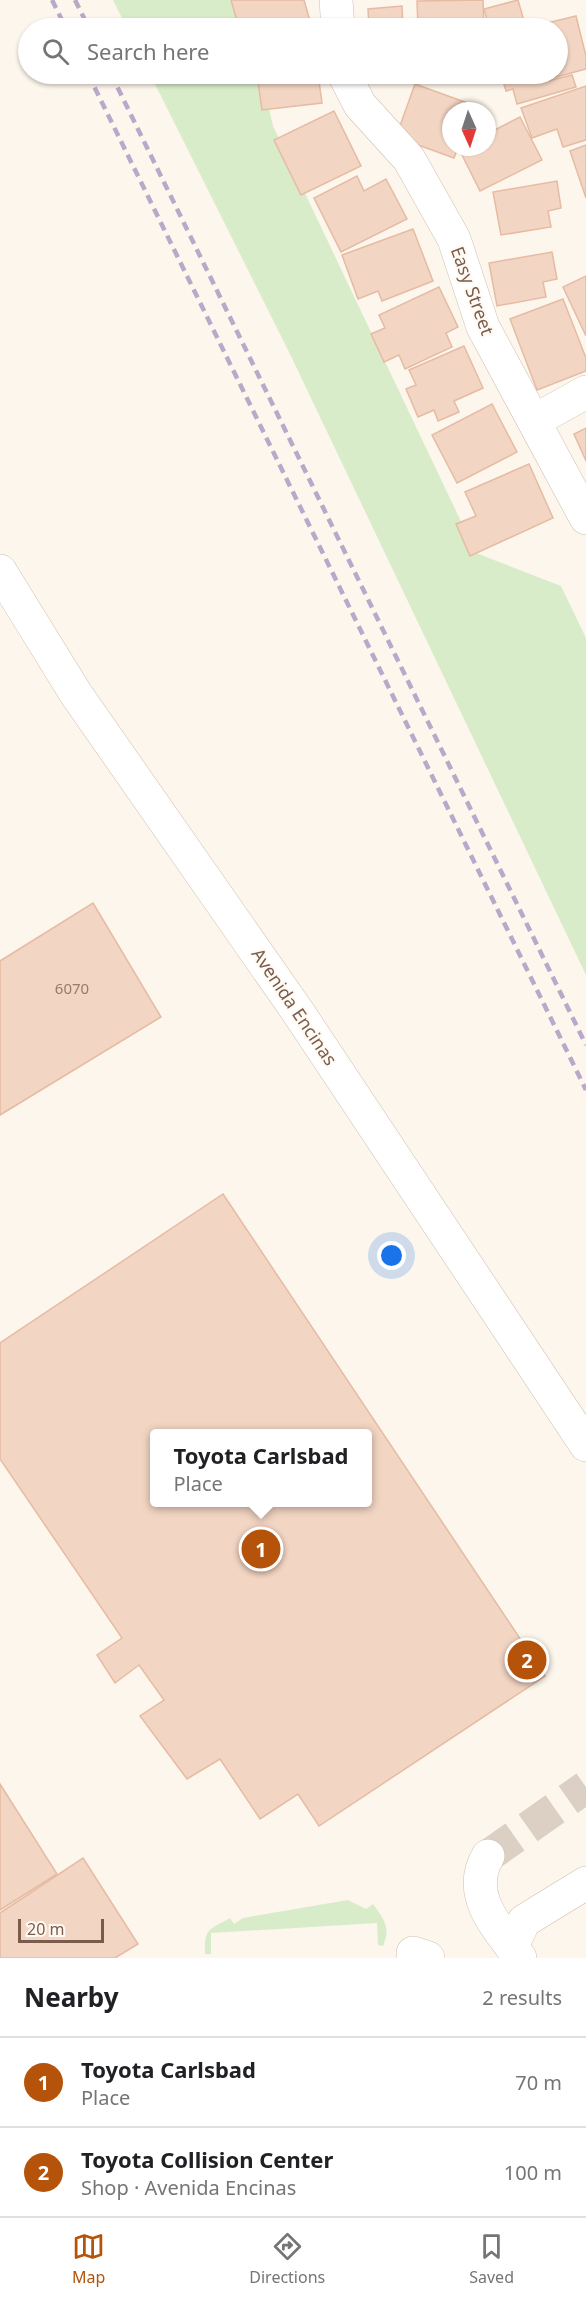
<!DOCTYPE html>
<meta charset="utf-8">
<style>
body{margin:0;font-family:"Noto Sans",sans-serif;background:#f6f6f6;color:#202124}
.compass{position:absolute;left:442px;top:102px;width:54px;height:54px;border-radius:50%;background:#fff;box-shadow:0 2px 4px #0004;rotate:177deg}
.scale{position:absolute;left:18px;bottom:15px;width:86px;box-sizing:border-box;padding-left:6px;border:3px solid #7a5c4d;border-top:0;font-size:16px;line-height:21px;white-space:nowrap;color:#7a5c4d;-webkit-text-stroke:4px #fffaf3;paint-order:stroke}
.you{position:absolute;left:392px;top:1256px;width:21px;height:21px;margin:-15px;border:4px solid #fff;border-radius:50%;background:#1a73e8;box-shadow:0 0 0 9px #1a73e833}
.badge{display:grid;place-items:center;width:39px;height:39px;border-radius:50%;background:#b45309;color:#fff;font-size:20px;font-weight:700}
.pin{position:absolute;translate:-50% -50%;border:3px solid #fff;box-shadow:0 2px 6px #0006}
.popup{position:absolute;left:150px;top:1429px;width:222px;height:78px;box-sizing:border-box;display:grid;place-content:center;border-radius:6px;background:#fff;filter:drop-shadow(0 2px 4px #0005);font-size:20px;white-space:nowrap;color:#757577}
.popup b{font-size:22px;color:#202124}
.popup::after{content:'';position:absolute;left:50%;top:100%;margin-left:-12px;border:12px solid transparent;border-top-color:#fff}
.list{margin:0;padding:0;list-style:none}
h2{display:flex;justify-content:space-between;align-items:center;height:78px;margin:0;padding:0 24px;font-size:26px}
h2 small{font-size:20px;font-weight:400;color:#757577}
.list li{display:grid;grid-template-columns:39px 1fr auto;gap:18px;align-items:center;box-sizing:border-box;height:90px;padding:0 24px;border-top:2px solid #e0e0e0}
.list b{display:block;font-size:22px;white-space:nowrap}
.list p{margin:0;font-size:20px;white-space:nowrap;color:#757577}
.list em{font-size:20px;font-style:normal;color:#757577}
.icon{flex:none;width:33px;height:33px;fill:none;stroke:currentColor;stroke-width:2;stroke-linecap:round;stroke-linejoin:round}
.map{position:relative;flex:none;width:586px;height:1958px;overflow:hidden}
.search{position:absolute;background:#fff;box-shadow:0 2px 4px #0004;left:18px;right:18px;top:18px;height:66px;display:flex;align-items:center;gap:15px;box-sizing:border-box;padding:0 21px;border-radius:33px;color:#757577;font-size:22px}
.sheet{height:258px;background:#fff}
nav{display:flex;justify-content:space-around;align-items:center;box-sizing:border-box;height:84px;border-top:2px solid #e0e0e0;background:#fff;font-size:16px;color:#757577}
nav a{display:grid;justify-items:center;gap:3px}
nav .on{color:#b45309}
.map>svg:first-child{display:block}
.green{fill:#d8ecc9}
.building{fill:#f3d5c3;stroke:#e6bba3;stroke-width:1.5;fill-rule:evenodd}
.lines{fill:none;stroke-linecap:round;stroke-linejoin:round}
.minor-tunnel{stroke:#dcd0c4;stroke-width:33;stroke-dasharray:33 16;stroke-linecap:butt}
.minor-casing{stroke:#d1beb0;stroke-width:34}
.minor{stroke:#fff;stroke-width:33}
.rail{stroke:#b9a8c9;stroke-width:4.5;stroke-dasharray:9 6;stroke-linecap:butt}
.labels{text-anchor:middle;stroke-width:4.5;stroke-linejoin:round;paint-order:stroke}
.number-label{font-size:15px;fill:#987a6a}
.street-label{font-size:18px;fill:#7a5c4d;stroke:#fffaf3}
</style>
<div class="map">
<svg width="586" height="1958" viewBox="0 0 586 1958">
<rect width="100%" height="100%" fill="#fdf6ec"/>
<!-- green -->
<g class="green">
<polygon points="113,0 245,0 251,28 127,28"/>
<polygon points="150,74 261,74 273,126 476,553 561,586 586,638 586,975 290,354"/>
<path d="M348 1900 366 1909 373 1904C384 1919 391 1928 383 1946L378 1945 377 1923 211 1933V1954H205C204 1928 209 1930 230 1918L234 1924 243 1918Z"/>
</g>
<!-- building -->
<g class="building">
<polygon points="231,0 304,0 312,28 239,28"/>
<polygon points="483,0 484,28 418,28 417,1"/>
<polygon points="518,0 526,28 489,28 484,9"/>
<polygon points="402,6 403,28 358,28 369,27 368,9"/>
<polygon points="576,16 586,56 586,69 552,78 551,74 558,74 558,28 540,28 539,25"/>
<polygon points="257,74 318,74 322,103 262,110"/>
<polygon points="373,74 406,74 406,82 374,83"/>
<polygon points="421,74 472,74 421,77"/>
<polygon points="501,74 538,74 540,83 572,75 576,87 517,104 513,89 506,91"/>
<polygon points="415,84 473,105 471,111 451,111 451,147 458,147 454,158 396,137"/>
<polygon points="586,86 586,140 563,147 557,129 532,138 521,108"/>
<polygon points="334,111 361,166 301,195 274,140"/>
<polygon points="520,117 542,160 480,191 459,149 487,147 487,134"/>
<polygon points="586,145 586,198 570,151"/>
<polygon points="357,176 364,191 386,179 407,219 341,252 314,198"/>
<polygon points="557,181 561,208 548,211 551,227 501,235 493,192"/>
<polygon points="413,229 433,281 382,301 378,291 358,299 342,255"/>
<polygon points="552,252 557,279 543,282 546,297 497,306 489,263"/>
<polygon points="586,276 586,336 563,287"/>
<polygon points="439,287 458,327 446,333 452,347 405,369 399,355 384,362 371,334 385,328 379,315"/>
<polygon points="563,299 586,358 586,371 537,390 510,319"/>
<polygon points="464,346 483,388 454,401 459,412 438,421 434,410 418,417 406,389 416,385 409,370"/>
<polygon points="492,404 517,452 457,483 432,435"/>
<polygon points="586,428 586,461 574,434"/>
<polygon points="529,464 553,518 470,556 456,524 476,516 465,492"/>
<polygon points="93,903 161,1017 0,1115 0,961"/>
<path d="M223 1194 545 1676 319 1826 298 1794 260 1819 220 1759 187 1779 140 1716 164 1700 139 1665 115 1683 97 1655 122 1638 0 1459V1343ZM154 1434H368V1502H154Z"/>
<polygon points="0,1784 57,1874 0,1910"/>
<polygon points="83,1858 138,1944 115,1958 0,1958 0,1913"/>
</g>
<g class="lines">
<!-- minor-tunnel -->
<polyline class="minor-tunnel" points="488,1856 586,1787"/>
<defs>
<g id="minor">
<polyline points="336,0 338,28"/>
<polyline points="344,74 360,105 409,159 454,239 483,327 586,518"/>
<polyline points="534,421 586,392"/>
<polyline points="0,571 76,694 298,1012 586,1445"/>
<path d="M488 1856C465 1895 498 1928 520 1958"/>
<polyline points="512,1946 524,1921 586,1883"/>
<polyline points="413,1953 428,1958"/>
</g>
</defs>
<!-- minor casing -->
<use href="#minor" class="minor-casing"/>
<!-- minor -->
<use href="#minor" class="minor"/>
<!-- rail -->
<g class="rail">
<polyline points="52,0 66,28"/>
<polyline points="75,0 89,28"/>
<polyline points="88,74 586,1090"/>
<polyline points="111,74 586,1045"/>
</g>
</g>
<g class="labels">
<!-- number labels -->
<g class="number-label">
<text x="72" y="994">6070</text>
</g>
<!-- street labels -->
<g class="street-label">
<text transform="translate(472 291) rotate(70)" y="6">Easy Street</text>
<text transform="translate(294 1007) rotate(56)" y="6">Avenida Encinas</text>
</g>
</g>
</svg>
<svg class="compass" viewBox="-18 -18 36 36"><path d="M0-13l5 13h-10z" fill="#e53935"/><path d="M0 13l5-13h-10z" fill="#757577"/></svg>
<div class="scale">20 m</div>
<div class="you"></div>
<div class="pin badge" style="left:261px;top:1549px">1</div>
<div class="popup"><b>Toyota Carlsbad</b>Place</div>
<div class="pin badge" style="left:527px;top:1660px">2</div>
<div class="search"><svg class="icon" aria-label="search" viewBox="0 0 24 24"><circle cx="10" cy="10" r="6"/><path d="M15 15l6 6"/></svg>Search here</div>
</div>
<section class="sheet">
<h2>Nearby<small>2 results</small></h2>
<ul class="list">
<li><span class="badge">1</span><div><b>Toyota Carlsbad</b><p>Place</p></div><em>70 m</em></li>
<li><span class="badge">2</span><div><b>Toyota Collision Center</b><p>Shop · Avenida Encinas</p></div><em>100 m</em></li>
</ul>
</section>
<nav>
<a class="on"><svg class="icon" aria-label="map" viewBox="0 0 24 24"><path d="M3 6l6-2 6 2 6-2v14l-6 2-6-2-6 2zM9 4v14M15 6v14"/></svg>Map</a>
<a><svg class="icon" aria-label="directions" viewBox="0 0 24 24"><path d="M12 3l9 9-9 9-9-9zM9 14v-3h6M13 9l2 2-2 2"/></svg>Directions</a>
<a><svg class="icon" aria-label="saved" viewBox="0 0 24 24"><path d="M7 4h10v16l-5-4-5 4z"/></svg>Saved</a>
</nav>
